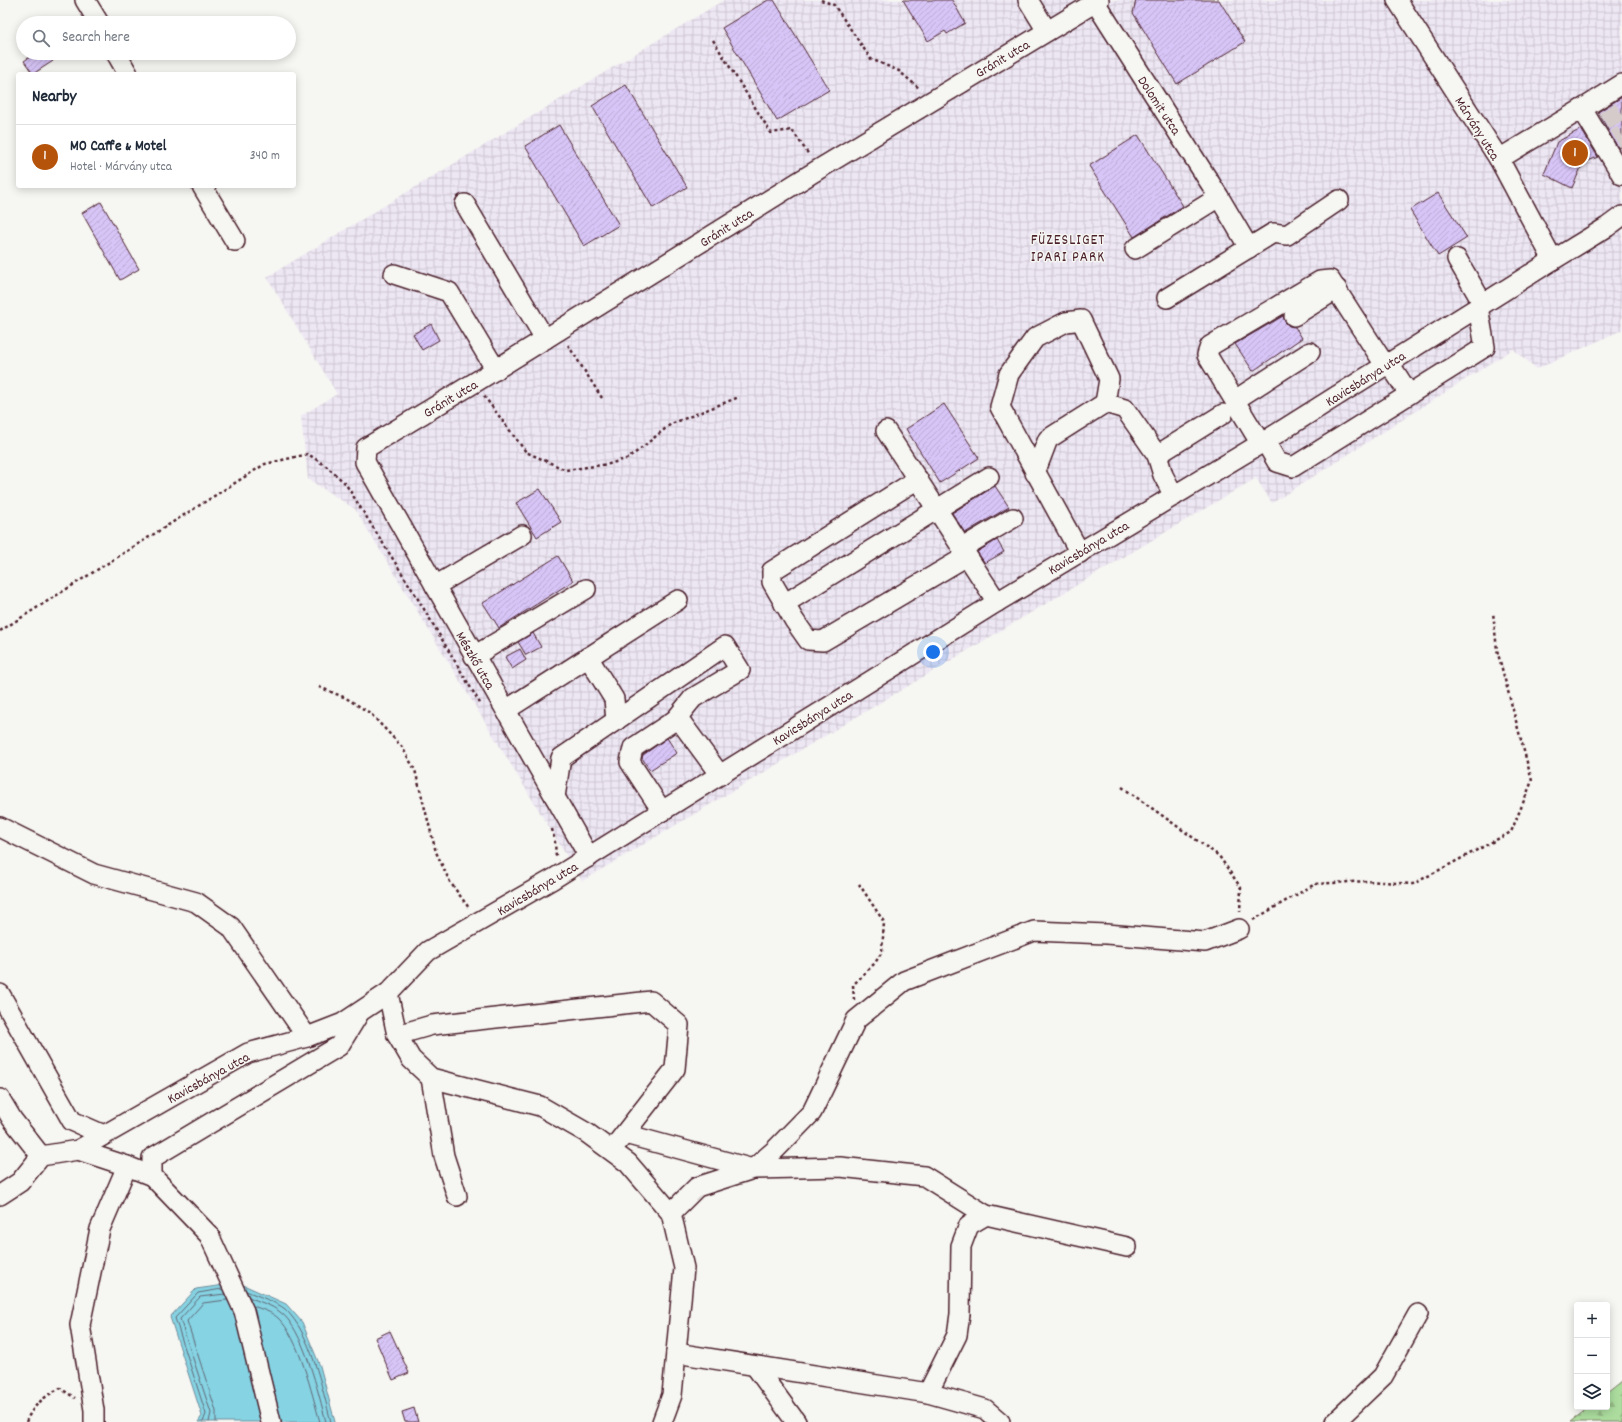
<!DOCTYPE html>
<meta charset="utf-8">
<style>
body{margin:0;font-family:Dekko,sans-serif;background:#f6f6f7;color:#1f2937}
.controls{position:absolute;right:12px;bottom:12px;display:grid;overflow:hidden;border-radius:4px;box-shadow:0 2px 10px #0003}
.controls button{width:36px;height:36px;display:grid;place-items:center;padding:0;border:0;border-bottom:1px solid #e0e1e3;background:#fff;color:#1f2937;font:20px sans-serif}
.you{position:absolute;left:933px;top:652px;width:14px;height:14px;margin:-10px;border:3px solid #fff;border-radius:50%;background:#1a73e8;box-shadow:0 0 0 6px #1a73e833}
.badge{display:grid;place-items:center;width:26px;height:26px;border-radius:50%;background:#b45309;color:#fff;font-size:13px;font-weight:700}
.pin{position:absolute;translate:-50% -50%;border:2px solid #fff;box-shadow:0 1px 4px #0006}
.list{margin:0;padding:0;list-style:none}
h2{display:flex;justify-content:space-between;align-items:center;height:52px;margin:0;padding:0 16px;font-size:17px}
h2 small{font-size:13px;font-weight:400;color:#747a83}
.list li{display:grid;grid-template-columns:26px 1fr auto;gap:12px;align-items:center;box-sizing:border-box;height:64px;padding:0 16px;border-top:1px solid #e0e1e3}
.list b{display:block;font-size:15px;white-space:nowrap}
.list p{margin:0;font-size:13px;white-space:nowrap;color:#747a83}
.list em{font-size:13px;font-style:normal;color:#747a83}
.icon{flex:none;width:22px;height:22px;fill:none;stroke:currentColor;stroke-width:2;stroke-linecap:round;stroke-linejoin:round}
.map{position:relative;flex:none;width:1622px;height:1422px;overflow:hidden}
.search{position:absolute;background:#fff;box-shadow:0 2px 10px #0003;left:16px;top:16px;width:280px;height:44px;display:flex;align-items:center;gap:10px;box-sizing:border-box;padding:0 14px;border-radius:22px;color:#747a83;font-size:15px}
.panel{position:absolute;background:#fff;box-shadow:0 2px 10px #0003;left:16px;top:72px;width:280px;height:116px;border-radius:4px}
.map>svg:first-child{display:block}
.industrial{fill:url(#industrial-grid)}
.forest{fill:url(#forest-firs);stroke:#7b7e64}
.water{fill:#85d3e3;stroke:#6d8b99}
.lines{fill:none;stroke-linecap:round;stroke-linejoin:round}
.shore{stroke:#626775;stroke-width:1}
.building{fill:url(#building-hatch);stroke:#4a1f2b}
.minor-tunnel{stroke:#d4cbca;stroke-width:19;stroke-dasharray:19 10;stroke-linecap:butt}
.minor-casing{stroke:#4a1f2b;stroke-width:22}
.path{stroke:#4a1f2b;stroke-width:2.5;stroke-dasharray:3 3;stroke-linecap:butt}
.minor{stroke:#f6f6f2;stroke-width:19}
.labels{text-anchor:middle;stroke-width:3;stroke-linejoin:round;paint-order:stroke}
.street-label{font-size:14px;fill:#4a1f2b;stroke:#f6f6f2}
.neighbourhood-label{font-size:15px;letter-spacing:1px;fill:#4a1f2b;stroke:#f6f6f2}
</style>
<div class="map">
<svg width="1622" height="1422" viewBox="0 0 1622 1422">
<defs>
<pattern id="industrial-grid" width="8" height="8" patternUnits="userSpaceOnUse"><rect width="8" height="8" fill="#ede7f4"/><path d="M0 4h8M4 0v8" fill="none" stroke="#cdc6d1"/></pattern>
<pattern id="forest-firs" width="22" height="20" patternUnits="userSpaceOnUse"><rect width="22" height="20" fill="#acdd9e"/><path d="M5 1l3.5 6h-7zM16 11l3.5 6h-7z" fill="#96bd88"/></pattern>
<pattern id="building-hatch" width="6" height="6" patternUnits="userSpaceOnUse"><rect width="6" height="6" fill="#d7c5f7"/><path d="M-1 1l2-2M0 6l6-6M5 7l2-2" fill="none" stroke="#baa9d4"/></pattern>
</defs>
<rect width="100%" height="100%" fill="#f6f6f2"/>
<filter id="ink" filterUnits="userSpaceOnUse"><feTurbulence type="fractalNoise" baseFrequency=".025" numOctaves="2"/><feDisplacementMap in="SourceGraphic" scale="8" xChannelSelector="R" yChannelSelector="G"/><feConvolveMatrix kernelMatrix="1 2 1 2 8 2 1 2 1" color-interpolation-filters="sRGB"/></filter>
<g filter="url(#ink)">
<!-- industrial -->
<polygon class="industrial" points="724,0 1622,0 1622,330 1537,369 1513,349 1272,503 1256,478 582,881 355,509 308,479 301,416 337,394 267,277"/>
<!-- forest -->
<polygon class="forest" points="1622,1381 1622,1422 1570,1422 1589,1407 1607,1407 1607,1393"/>
<!-- water -->
<polygon class="water" points="239,1283 286,1304 302,1322 320,1366 335,1422 198,1422 202,1416 170,1317 196,1289"/>
<g class="lines">
<!-- shore -->
<g class="shore">
<path d="M246 1291C256 1295 278 1303 285 1309 311 1333 322 1388 331 1422"/>
<path d="M249 1297C259 1302 272 1305 280 1312 303 1327 319 1395 326 1422"/>
<path d="M253 1306C261 1309 272 1312 278 1318 299 1337 312 1394 320 1422"/>
<polyline points="203,1422 206,1414 175,1318 198,1293 222,1289"/>
<polyline points="209,1422 211,1413 180,1319 200,1297 225,1294"/>
<polyline points="216,1422 216,1411 187,1321 203,1303 227,1300"/>
</g>
</g>
<!-- building -->
<g class="building">
<polygon points="768,0 774,0 829,90 777,121 722,28"/>
<polygon points="903,0 952,0 965,23 947,34 945,31 928,41"/>
<polygon points="1136,0 1219,0 1245,42 1177,84 1133,13"/>
<polygon points="36,53 48,53 53,61 33,74 24,61"/>
<polygon points="626,85 687,187 653,208 592,106"/>
<polygon points="1622,97 1622,146 1618,148 1598,112"/>
<polygon points="559,125 619,225 584,246 525,146"/>
<polygon points="1581,129 1598,157 1583,163 1572,188 1544,174 1557,142"/>
<polygon points="1138,135 1183,206 1134,237 1089,166"/>
<polygon points="1438,193 1467,238 1438,256 1410,210"/>
<polygon points="101,202 139,269 120,280 82,213"/>
<polygon points="1283,316 1285,322 1289,326 1295,327 1302,338 1253,371 1235,344"/>
<polygon points="431,324 439,340 422,350 413,334"/>
<polygon points="944,404 979,458 940,483 906,429"/>
<polygon points="995,486 1009,507 965,533 952,513"/>
<polygon points="540,489 561,522 537,537 516,503"/>
<polygon points="997,540 1004,552 985,563 977,552"/>
<polygon points="558,556 573,581 499,628 483,603"/>
<polygon points="533,633 541,647 526,655 518,642"/>
<polygon points="520,649 526,660 512,669 505,657"/>
<polygon points="667,738 677,753 650,770 642,758 643,755"/>
<polygon points="390,1331 409,1373 393,1380 375,1338"/>
<polygon points="414,1408 418,1422 405,1422 402,1412"/>
</g>
<g class="lines">
<!-- minor-tunnel -->
<g class="minor-tunnel">
<polyline points="1604,121 1622,110"/>
<polyline points="1615,139 1622,135"/>
</g>
<defs>
<g id="minor">
<polyline points="85,0 99,23"/>
<polyline points="1028,0 1047,31"/>
<polyline points="1397,0 1499,159 1553,260"/>
<polyline points="1095,2 1219,197 1249,248"/>
<polyline points="116,53 128,74"/>
<polyline points="1622,84 1582,109 1622,175"/>
<polyline points="1499,159 1582,109"/>
<polyline points="202,186 235,241"/>
<polyline points="465,204 545,339"/>
<polyline points="1135,249 1219,197"/>
<polyline points="1457,259 1483,304"/>
<polyline points="394,274 449,292 496,370"/>
<polyline points="1167,298 1273,233 1287,235 1339,200"/>
<polyline points="1294,316 1337,289"/>
<polyline points="1389,363 1409,394"/>
<polyline points="1235,400 1310,352"/>
<polyline points="886,431 997,602"/>
<polyline points="1265,441 1277,462 1293,467 1485,347 1478,307"/>
<polyline points="1261,444 1207,355 1210,346 1320,281 1330,280 1385,365"/>
<polyline points="1035,473 1048,439 1105,403 1125,409 1157,455"/>
<polyline points="918,479 772,571 772,582 794,620 808,640 823,641 967,556"/>
<polyline points="1174,496 1163,475 1157,455 1223,414"/>
<polyline points="962,548 1013,518"/>
<polyline points="1080,553 1000,407 1009,374 1035,338 1066,322 1081,320 1109,379 1105,403"/>
<polyline points="435,586 522,535"/>
<polyline points="784,604 989,477"/>
<polyline points="474,656 586,589"/>
<polyline points="588,657 614,699 616,721"/>
<polyline points="506,710 678,600"/>
<polyline points="555,797 561,758 725,646 740,670 693,698 676,719"/>
<polyline points="662,811 630,762 633,748 678,718 720,775"/>
<polyline points="0,827 94,874 196,902 231,927 307,1037"/>
<polyline points="589,857 365,462 366,448 474,383 819,169 1099,0"/>
<polyline points="388,993 397,1035 411,1059 431,1078 540,1106 587,1133 628,1163 671,1213 684,1268 672,1395 662,1422"/>
<polyline points="0,994 72,1121 104,1135"/>
<polyline points="397,1035 432,1025 651,1001 679,1025 675,1069 618,1142"/>
<polyline points="431,1078 444,1156 457,1196"/>
<polyline points="0,1099 12,1119 41,1156"/>
<polyline points="625,1134 753,1169 840,1167 924,1176 986,1215 1127,1247"/>
<polyline points="78,1150 127,1166 152,1176 209,1235 244,1311 271,1422"/>
<polyline points="152,1176 152,1158 339,1046 358,1015"/>
<polyline points="0,1195 20,1182 41,1156 78,1150 248,1053 307,1037 343,1023 388,993 428,951 553,879 997,602 1265,441 1553,260 1607,227 1622,216"/>
<polyline points="671,1213 697,1187 753,1169 775,1150 812,1112 856,1020 904,981 1034,931 1106,934 1205,942 1239,929"/>
<polyline points="676,1353 928,1393 985,1409 1000,1422"/>
<polyline points="755,1366 796,1422"/>
<polyline points="928,1393 957,1335 960,1314 961,1246 969,1225 986,1215"/>
<polyline points="94,1422 94,1410 80,1325 100,1229 127,1166"/>
<polyline points="1335,1422 1383,1376 1418,1314"/>
</g>
</defs>
<!-- minor casing -->
<use href="#minor" class="minor-casing"/>
<!-- path -->
<g class="path">
<polyline points="821,0 834,5 871,59 899,71 920,89"/>
<polyline points="713,40 771,133 792,130 809,155"/>
<polyline points="568,345 602,398"/>
<polyline points="484,396 526,452 566,470 609,464 629,458 671,424 739,397"/>
<polyline points="0,631 265,464 308,454 326,466 345,483 415,594 481,705"/>
<polyline points="319,687 346,698 370,713 402,747 415,770 436,852 450,882 469,908"/>
<polyline points="1122,787 1219,856 1241,888 1240,912"/>
<polyline points="552,829 555,842 556,857"/>
<polyline points="1253,920 1315,884 1367,881 1413,884 1511,832 1532,781 1497,650 1493,612"/>
<polyline points="854,1000 853,985 875,963 882,952 884,922 859,884"/>
<path d="M26 1422C33 1405 44 1397 60 1388L75 1398"/>
</g>
<!-- minor -->
<use href="#minor" class="minor"/>
</g>
</g>
<g class="labels">
<!-- street labels -->
<g class="street-label">
<text transform="translate(1002 58) rotate(-31)" y="5">Gránit utca</text>
<text transform="translate(1160 105) rotate(57)" y="5">Dolomit utca</text>
<text transform="translate(1478 128) rotate(58)" y="5">Márvány utca</text>
<text transform="translate(726 227) rotate(-32)" y="5">Gránit utca</text>
<text transform="translate(1365 378) rotate(-32)" y="5">Kavicsbánya utca</text>
<text transform="translate(450 398) rotate(-31)" y="5">Gránit utca</text>
<text transform="translate(1088 547) rotate(-31)" y="5">Kavicsbánya utca</text>
<text transform="translate(476 660) rotate(60)" y="5">Mészkő utca</text>
<text transform="translate(812 717) rotate(-32)" y="5">Kavicsbánya utca</text>
<text transform="translate(537 888) rotate(-31)" y="5">Kavicsbánya utca</text>
<text transform="translate(208 1077) rotate(-29)" y="5">Kavicsbánya utca</text>
</g>
<!-- neighbourhood labels -->
<g class="neighbourhood-label">
<text x="1068" y="244">FÜZESLIGET<tspan x="1068" dy="17">IPARI PARK</tspan></text>
</g>
</g>
</svg>
<div class="controls">
<button>+</button>
<button>−</button>
<button><svg class="icon" aria-label="layers" viewBox="0 0 24 24"><path d="M12 4l9 5-9 5-9-5zM3 14l9 5 9-5"/></svg></button>
</div>
<div class="you"></div>
<div class="pin badge" style="left:1575px;top:153px">1</div>
<div class="search"><svg class="icon" aria-label="search" viewBox="0 0 24 24"><circle cx="10" cy="10" r="6"/><path d="M15 15l6 6"/></svg>Search here</div>
<section class="panel">
<h2>Nearby<small></small></h2>
<ul class="list">
<li><span class="badge">1</span><div><b>M0 Caffe &amp; Motel</b><p>Hotel · Márvány utca</p></div><em>340 m</em></li>
</ul>
</section>
</div>
